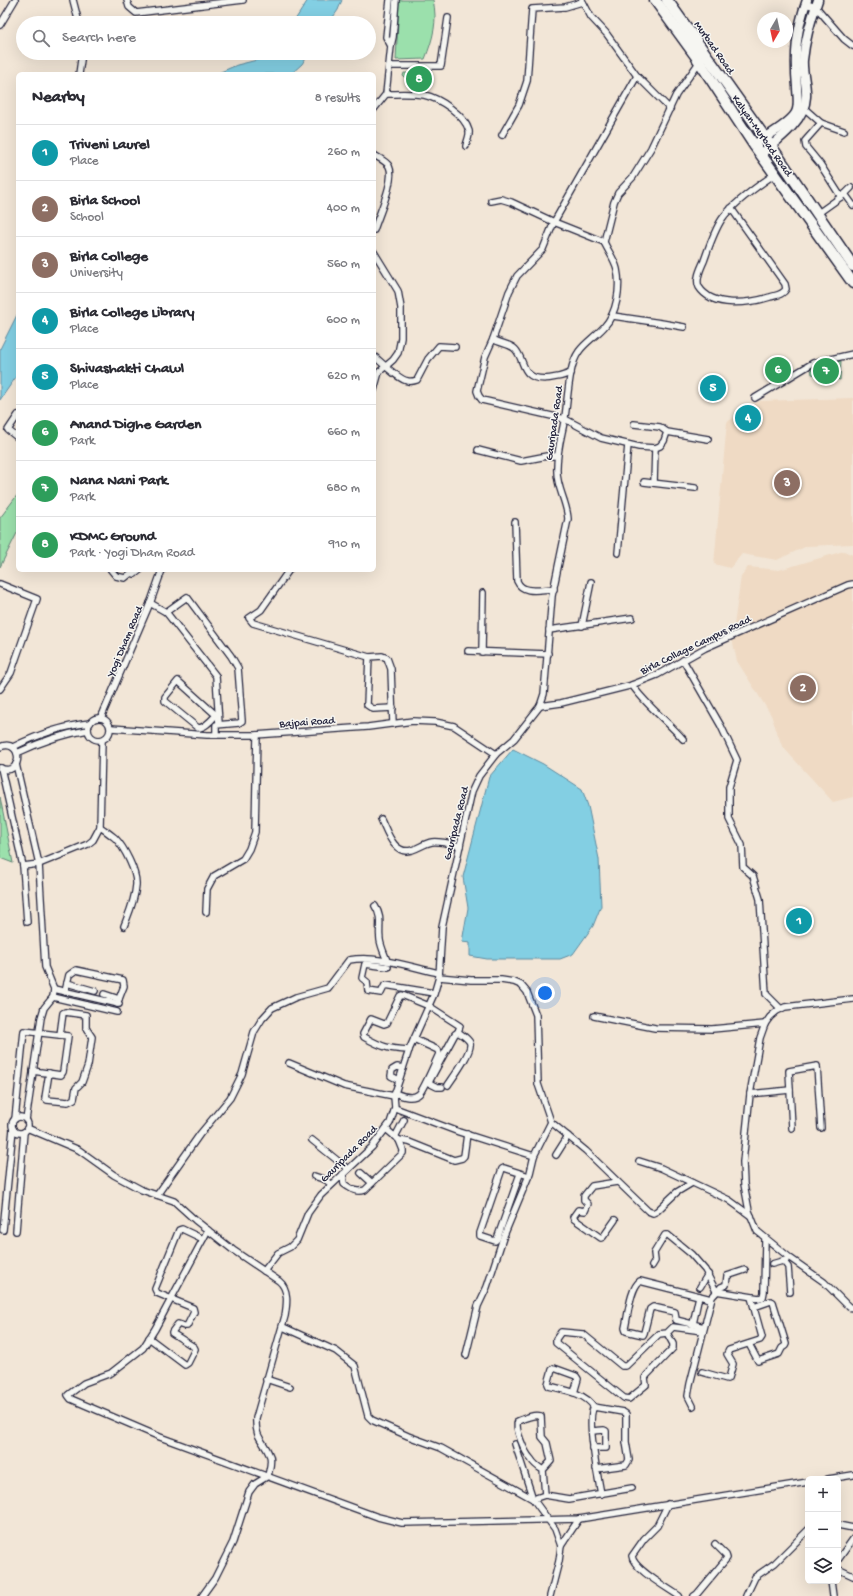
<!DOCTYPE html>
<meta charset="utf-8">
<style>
body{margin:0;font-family:"Gochi Hand",sans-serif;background:#f2f2f3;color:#2b2b33}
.controls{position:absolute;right:12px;bottom:12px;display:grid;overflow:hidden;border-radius:6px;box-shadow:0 4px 16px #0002}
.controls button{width:36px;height:36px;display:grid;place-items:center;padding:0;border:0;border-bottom:1px solid #e1e1e2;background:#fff;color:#2b2b33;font:20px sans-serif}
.compass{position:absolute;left:757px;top:12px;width:36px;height:36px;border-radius:50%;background:#fff;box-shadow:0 4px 16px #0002;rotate:189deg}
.you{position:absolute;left:545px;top:993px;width:14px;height:14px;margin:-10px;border:3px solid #fff;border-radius:50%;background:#1a73e8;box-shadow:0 0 0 6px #1a73e833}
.badge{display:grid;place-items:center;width:26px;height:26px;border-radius:50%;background:#1f6fb2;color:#fff;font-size:13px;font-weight:700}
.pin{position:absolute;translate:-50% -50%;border:2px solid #fff;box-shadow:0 1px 4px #0006}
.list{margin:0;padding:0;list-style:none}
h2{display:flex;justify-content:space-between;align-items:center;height:52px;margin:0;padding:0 16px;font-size:17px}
h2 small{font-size:13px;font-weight:400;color:#7c7c81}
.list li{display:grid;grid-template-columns:26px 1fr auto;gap:12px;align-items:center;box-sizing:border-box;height:56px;padding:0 16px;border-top:1px solid #e1e1e2}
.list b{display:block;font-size:15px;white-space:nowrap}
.list p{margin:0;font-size:13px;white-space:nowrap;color:#7c7c81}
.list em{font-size:13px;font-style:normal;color:#7c7c81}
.icon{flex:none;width:22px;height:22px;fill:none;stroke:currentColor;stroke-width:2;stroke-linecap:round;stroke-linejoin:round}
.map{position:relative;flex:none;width:853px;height:1596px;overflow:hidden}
.search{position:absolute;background:#fff;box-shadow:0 4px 16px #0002;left:16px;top:16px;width:360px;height:44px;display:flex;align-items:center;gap:10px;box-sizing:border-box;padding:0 14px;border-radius:22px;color:#7c7c81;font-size:15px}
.panel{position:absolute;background:#fff;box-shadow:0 4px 16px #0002;left:16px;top:72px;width:360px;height:500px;border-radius:6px}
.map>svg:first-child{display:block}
.built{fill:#efdac4}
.green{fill:#9be0ac;stroke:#5e8174}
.water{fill:#83cfe3;stroke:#5c8aa0}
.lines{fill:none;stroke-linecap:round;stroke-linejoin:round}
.street-casing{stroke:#22223b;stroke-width:8}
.secondary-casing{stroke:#22223b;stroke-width:11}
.highway-casing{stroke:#22223b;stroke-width:13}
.street{stroke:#f6f6f2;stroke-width:5.5}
.secondary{stroke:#f6f6f2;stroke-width:8}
.highway{stroke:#f6f6f2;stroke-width:10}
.labels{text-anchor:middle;stroke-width:3;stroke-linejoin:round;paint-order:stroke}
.street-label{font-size:11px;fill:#22223b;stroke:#f6f6f2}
</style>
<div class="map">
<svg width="853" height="1596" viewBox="0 0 853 1596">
<rect width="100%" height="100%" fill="#f2e6d7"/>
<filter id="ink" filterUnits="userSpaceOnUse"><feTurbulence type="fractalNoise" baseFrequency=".025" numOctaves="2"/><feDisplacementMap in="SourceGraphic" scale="8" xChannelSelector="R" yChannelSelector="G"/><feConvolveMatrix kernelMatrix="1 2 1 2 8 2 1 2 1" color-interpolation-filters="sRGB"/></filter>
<g filter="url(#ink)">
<!-- built -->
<g class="built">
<polygon points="853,398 853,544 807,546 777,560 742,554 730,568 714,564 727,422 760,401"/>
<polygon points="844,551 853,555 853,797 833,802 782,746 771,715 737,661 732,639 741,576 748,567 779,570"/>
</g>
<!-- green -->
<g class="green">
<path d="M399 0H433C438 21 433 39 425 59L396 60Z"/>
<polygon points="404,73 430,75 432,82 427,89 420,91 403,76"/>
<polygon points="778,360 788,374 777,380 768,366"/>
<polygon points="841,361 840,380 812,374 811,367 813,365"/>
<polygon points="18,494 18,531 0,567 0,518"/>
<polygon points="0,797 13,863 0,858"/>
</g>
<!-- water -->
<g class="water">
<polygon points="308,0 342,0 338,10 329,23 293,23"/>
<polygon points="268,53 309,53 302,64 291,74 216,74 237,65 261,59"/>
<polygon points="18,313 18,374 0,400 0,349"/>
<polygon points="513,749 543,764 582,789 588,806 599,859 601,906 593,926 573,954 560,959 487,959 470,956 470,943 462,942 468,908 463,877 489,777"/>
</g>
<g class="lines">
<defs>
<g id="street">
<polyline points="73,0 79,23"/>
<polyline points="127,0 129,7 136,13 243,0"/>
<polyline points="390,0 386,37 391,46"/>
<polyline points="582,0 591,17 606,33 637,76 670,109"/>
<polyline points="806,4 816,7 844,39 853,46"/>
<polyline points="0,25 15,0"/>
<polyline points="389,66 441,66 448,18"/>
<polyline points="79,74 82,53"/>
<path d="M386 94C398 94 412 93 424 95 439 98 465 115 469 131 470 135 467 141 466 146"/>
<polyline points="804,108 821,123"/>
<polyline points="374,109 386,94 391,46 393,37 396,0"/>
<polyline points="502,135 519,105 527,81 532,9 565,7 582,2"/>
<path d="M374 155C379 158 386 161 389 166 396 179 378 216 374 230"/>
<polyline points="845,194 853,205"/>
<polyline points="841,197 820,164 806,147 805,141 821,123 844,131"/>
<polyline points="491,201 501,199 511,202 554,222 604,242"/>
<path d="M731 208 785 284 786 289C783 295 776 295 770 297 750 303 713 309 699 287 695 279 701 268 704 261 709 247 714 231 722 219 733 203 759 185 775 174"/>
<polyline points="817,214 845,194 851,188"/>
<polyline points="374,252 398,291 401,308 401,338 398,353 393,360 379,372 374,390"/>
<polyline points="613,316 661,323 684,327"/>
<polyline points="493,339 485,357 477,391 479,396 482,400 565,419 601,438 639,447 655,448 660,446 664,441 667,432"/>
<path d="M374 356C381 362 399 380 408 381 411 382 414 381 417 380L428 359 439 346 455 347"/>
<path d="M571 373C561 377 538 383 529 374 522 368 522 356 515 349 509 343 500 344 493 339L509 292 517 276 543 249 554 222 637 76"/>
<polyline points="755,398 813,363 853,354"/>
<polyline points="18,415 8,430 18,438"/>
<polyline points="634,424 660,427 667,432 708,439"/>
<polyline points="478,450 521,461 547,456 557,456"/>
<polyline points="644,482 695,488"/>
<polyline points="654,483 655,448"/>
<path d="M515 522 517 581C523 595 541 589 554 589"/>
<polyline points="618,553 628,445"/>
<polyline points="111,570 116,576 125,578 131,573 135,574 140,570"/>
<polyline points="289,570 261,610 249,618 253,623 369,657 382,656 387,658 391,669 393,724"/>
<polyline points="0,584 37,599 11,673 0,689"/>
<polyline points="150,603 166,612 187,597 231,656 238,668 242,721 239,723 216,725 216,735"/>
<polyline points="166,612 216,676 219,724"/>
<polyline points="582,626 591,582"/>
<polyline points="549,630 632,618"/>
<polyline points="468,651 548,654"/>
<polyline points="482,652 483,593"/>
<polyline points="369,657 367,705 373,709 393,708"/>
<polyline points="683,660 721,726 737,760 729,787 729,819 742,845 743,867 753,876 760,899 766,994 781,1009"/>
<path d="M632 685C646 705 667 721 683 739"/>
<polyline points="540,706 561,703 629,686 657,675 705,648 848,585 853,584"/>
<path d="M216 715 178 681 165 697V701L198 728C206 728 213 718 218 713"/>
<circle cx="99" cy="729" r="11"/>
<polyline points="101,718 151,601 162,570"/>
<polyline points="111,728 207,735 255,735 368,727 413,721 435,722 454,726 496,754"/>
<path d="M102 740 100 827C105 830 110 834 115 838 124 847 137 872 136 885 135 900 129 913 124 926"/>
<path d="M0 747C23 737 24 778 0 768"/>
<path d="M13 747C37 735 62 726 90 723"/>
<path d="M17 753C40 742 63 734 88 730"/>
<polyline points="16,764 39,864 45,967 54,989 53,997 44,1008 41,1018 26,1120"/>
<polyline points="1,768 23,866 27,922"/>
<path d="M381 819C387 831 394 856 412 850 419 848 425 843 432 842 440 841 451 844 460 846"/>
<polyline points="23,866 39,864 88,844 93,840 100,827"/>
<path d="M375 906C383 918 378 926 380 940 381 947 385 955 387 961"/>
<polyline points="206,912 207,889 214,876 243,859 249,849 255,832 257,735"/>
<polyline points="388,967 365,964 362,978 367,982 368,991 381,993 385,985 434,993"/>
<polyline points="439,977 471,980 501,980 514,982 521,985 527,992 536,1015 538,1084 551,1122 586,1151 648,1211 653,1213 657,1211 677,1192 692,1183"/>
<polyline points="67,983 95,991"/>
<polyline points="54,989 119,1004"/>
<polyline points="65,992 69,975 76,970 123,980 124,986 117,1004"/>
<polyline points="104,994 119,999"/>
<polyline points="53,997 117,1012"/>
<polyline points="853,999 785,1007 777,1011 770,1017 765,1024 760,1038 750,1094 743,1162 744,1184 749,1211 757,1231 790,1258 824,1282 849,1307 853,1308"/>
<polyline points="594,1016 655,1028 712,1029 765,1024"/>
<path d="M409 1050C388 1049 382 1047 364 1037L363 1034 371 1019 384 1024 387 1023 400 996 402 995 429 1006 460 1026 458 1032C462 1035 468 1038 470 1043 472 1052 454 1076 448 1085"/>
<polyline points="289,1063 344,1086 394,1096"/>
<polyline points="49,1073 45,1098 47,1100 68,1102 74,1099 76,1088 82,1082 88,1065 92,1037 86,1028 86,1015 65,1012 63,1013 60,1035"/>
<polyline points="399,1080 391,1076 392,1070 397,1067 403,1068"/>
<polyline points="442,1087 437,1087 429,1083 429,1082 455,1034 458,1032"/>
<path d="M395 1093C402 1096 412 1100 419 1094 424 1089 435 1062 439 1054L438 1050 414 1039"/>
<polyline points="750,1094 790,1090"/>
<polyline points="395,1108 459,1132 534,1156 551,1122"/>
<circle cx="20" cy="1125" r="8"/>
<polyline points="15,1119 24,1031 68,1036 63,1072 61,1075 33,1071"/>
<path d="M27 1128 79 1150 114 1175 142 1190 174 1201 195 1220 233 1250 279 1281C289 1289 287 1304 285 1316L256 1418C255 1439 263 1439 270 1456 272 1463 269 1470 268 1476"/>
<polyline points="792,1128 789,1071 817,1066 821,1128"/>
<polyline points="386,1129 399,1140 409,1142 454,1160 462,1158 464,1156 467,1134"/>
<polyline points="395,1137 404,1120"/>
<polyline points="312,1140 348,1169"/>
<polyline points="556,1155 568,1136"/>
<polyline points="639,1161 661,1168 729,1200 751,1216"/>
<polyline points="361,1173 372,1183"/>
<path d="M343 1174 344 1184C351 1189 357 1193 365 1190L403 1153V1150L399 1140"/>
<polyline points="520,1174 497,1239 495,1241 480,1236 480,1233 502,1169 504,1168 529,1176"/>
<polyline points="314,1176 326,1180 331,1184"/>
<path d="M157 1195 200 1134 230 1098 242 1074 254 1032 262 1019 272 1008 296 997 328 988 349 960C378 955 410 967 439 973"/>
<polyline points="615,1220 603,1237 601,1238 574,1219 573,1217 578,1210 585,1211 588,1204 584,1200 584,1196 592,1186 617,1182"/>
<polyline points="3,1230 13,1129"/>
<polyline points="208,1230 155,1329 143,1348 111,1373 84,1383 68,1395 71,1399 160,1437 378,1517 402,1523 579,1519 808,1482"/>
<polyline points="16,1231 24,1132"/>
<polyline points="784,1262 788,1267 790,1292"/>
<polyline points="772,1264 786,1260"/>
<polyline points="652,1266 655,1261 654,1253 665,1235 668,1235 691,1254 705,1270 716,1291 759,1298 763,1297 764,1292 765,1239"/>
<path d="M264 1271 278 1253 290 1247 297 1240 308 1213 321 1195 372 1147 390 1123 395 1108 394 1096 409 1050 434 994 439 977 442 927 472 791 479 776 496 754 514 739 540 706 544 694 552 596 568 519C567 502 557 488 557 472 556 453 562 435 565 417 567 403 568 387 571 372 576 346 588 344 604 327 617 313 621 288 617 269 615 260 608 251 604 242L614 202 618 193 633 177 651 148 676 95 700 61"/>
<polyline points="700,1287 708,1274"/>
<polyline points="693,1324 699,1296"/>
<polyline points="283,1327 336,1351 355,1366 368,1416 372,1420 408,1436 441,1448 533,1499 555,1529 561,1546 559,1561 550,1596"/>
<path d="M704 1327 676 1320 675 1312 653 1307 650 1309 644 1333 643 1335 626 1331 625 1328C628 1316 630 1288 640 1281L711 1299"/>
<polyline points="667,1333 673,1344 673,1348 647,1375 645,1378 646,1385 629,1399 624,1398 556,1343 556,1339 561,1332 583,1334 622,1366 626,1366 659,1334 667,1333 673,1327 703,1331"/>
<polyline points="149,1338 185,1365 188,1363 195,1349 194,1347 172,1333 172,1332 178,1324 184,1326 187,1326 194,1312 193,1308 157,1293 155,1289 179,1230 182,1229 203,1239"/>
<polyline points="749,1344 758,1361 779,1354 782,1348 785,1346 786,1344 773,1302 771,1301 754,1307"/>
<polyline points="466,1355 478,1306 487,1287 503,1238 530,1173 534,1156"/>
<polyline points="702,1372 727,1379 729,1378 733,1364 727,1354 729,1350 760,1340 762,1337 751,1297"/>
<polyline points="266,1379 290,1387"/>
<path d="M574 1393 578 1379 576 1376 554 1368 552 1370 548 1384 549 1386C565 1390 585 1393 594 1407"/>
<polyline points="693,1406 688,1396 690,1384 712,1297 721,1287 726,1285 727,1276 745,1270"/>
<polyline points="592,1431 604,1430 606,1431 606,1448 593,1448"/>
<polyline points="515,1444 533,1499 545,1495 569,1499 632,1488"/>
<path d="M596 1469 626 1465 629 1460 626 1442V1414L623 1412 594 1407C587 1416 595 1459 597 1472L601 1494"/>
<path d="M543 1470C538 1467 534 1464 531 1459 525 1453 514 1428 518 1421 525 1418 534 1414 541 1416L542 1437 547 1443 551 1461 543 1470 545 1495"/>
<polyline points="828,1479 853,1475"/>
<path d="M668 1504 657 1526 644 1539 632 1556C633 1569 668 1588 679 1596"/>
<polyline points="838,1525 853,1528"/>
<polyline points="561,1546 579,1519"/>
<polyline points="838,1560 853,1539"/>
<polyline points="838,1569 853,1576"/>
<polyline points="831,1581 833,1596"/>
<polyline points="202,1596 215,1578 233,1542 249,1492 255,1484 268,1476"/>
<polyline points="694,1596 697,1594 727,1558 726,1555 715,1544"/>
<polyline points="746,1596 755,1577 775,1563 808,1530"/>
</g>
<g id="secondary">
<path d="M754 145C766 136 787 126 795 114 800 107 797 95 797 87 794 56 796 30 807 0"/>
<path d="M761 154C778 140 805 121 806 97 807 85 802 72 803 60 805 40 811 19 818 0"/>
</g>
<g id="highway">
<polyline points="655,0 695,55 754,145 853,283"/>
<polyline points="667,0 771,146 853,266"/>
</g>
</defs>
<!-- street casing -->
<use href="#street" class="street-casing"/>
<!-- secondary casing -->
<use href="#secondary" class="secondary-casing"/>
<!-- highway casing -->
<use href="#highway" class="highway-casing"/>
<!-- street -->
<use href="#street" class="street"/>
<!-- secondary -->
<use href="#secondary" class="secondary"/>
<!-- highway -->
<use href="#highway" class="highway"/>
</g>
</g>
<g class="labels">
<!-- street labels -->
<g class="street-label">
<text transform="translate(715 47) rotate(55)" y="4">Murbad Road</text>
<text transform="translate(763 135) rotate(55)" y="4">Kalyan-Murbad Road</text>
<text transform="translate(553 423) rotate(-82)" y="4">Gauripada Road</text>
<text transform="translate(124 641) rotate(-67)" y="4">Yogi Dham Road</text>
<text transform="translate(695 644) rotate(-26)" y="4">Birla Collage Campus Road</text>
<text transform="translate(307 721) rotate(-4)" y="4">Bajpai Road</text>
<text transform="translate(455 823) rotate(-76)" y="4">Gauripada Road</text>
<text transform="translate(348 1153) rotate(-45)" y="4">Gauripada Road</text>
</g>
</g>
</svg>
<div class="controls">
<button>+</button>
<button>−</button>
<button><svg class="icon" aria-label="layers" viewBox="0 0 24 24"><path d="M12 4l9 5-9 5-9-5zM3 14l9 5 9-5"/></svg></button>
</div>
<svg class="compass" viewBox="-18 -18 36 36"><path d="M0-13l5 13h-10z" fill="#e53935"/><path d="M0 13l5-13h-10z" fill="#7c7c81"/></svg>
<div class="you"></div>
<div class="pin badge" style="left:799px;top:921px;background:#0f9aa8">1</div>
<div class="pin badge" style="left:803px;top:688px;background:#8d6e63">2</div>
<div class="pin badge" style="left:787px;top:483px;background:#8d6e63">3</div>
<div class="pin badge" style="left:748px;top:418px;background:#0f9aa8">4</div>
<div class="pin badge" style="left:713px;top:388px;background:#0f9aa8">5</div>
<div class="pin badge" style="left:778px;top:370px;background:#2e9e5b">6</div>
<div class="pin badge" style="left:826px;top:371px;background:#2e9e5b">7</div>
<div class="pin badge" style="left:419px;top:79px;background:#2e9e5b">8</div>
<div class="search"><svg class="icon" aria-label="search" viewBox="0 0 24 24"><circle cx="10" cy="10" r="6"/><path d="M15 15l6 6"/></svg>Search here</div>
<section class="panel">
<h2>Nearby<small>8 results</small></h2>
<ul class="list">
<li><span class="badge" style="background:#0f9aa8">1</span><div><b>Triveni Laurel</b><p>Place</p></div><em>260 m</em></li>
<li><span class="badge" style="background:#8d6e63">2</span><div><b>Birla School</b><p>School</p></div><em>400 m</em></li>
<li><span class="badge" style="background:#8d6e63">3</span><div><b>Birla College</b><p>University</p></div><em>560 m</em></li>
<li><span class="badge" style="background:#0f9aa8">4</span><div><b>Birla College Library</b><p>Place</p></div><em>600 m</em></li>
<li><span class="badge" style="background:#0f9aa8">5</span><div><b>Shivashakti Chawl</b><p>Place</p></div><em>620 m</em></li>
<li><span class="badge" style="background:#2e9e5b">6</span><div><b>Anand Dighe Garden</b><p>Park</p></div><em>660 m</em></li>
<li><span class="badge" style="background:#2e9e5b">7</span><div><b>Nana Nani Park</b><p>Park</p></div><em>680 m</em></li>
<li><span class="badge" style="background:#2e9e5b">8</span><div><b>KDMC Ground</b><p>Park · Yogi Dham Road</p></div><em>910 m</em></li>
</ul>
</section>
</div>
